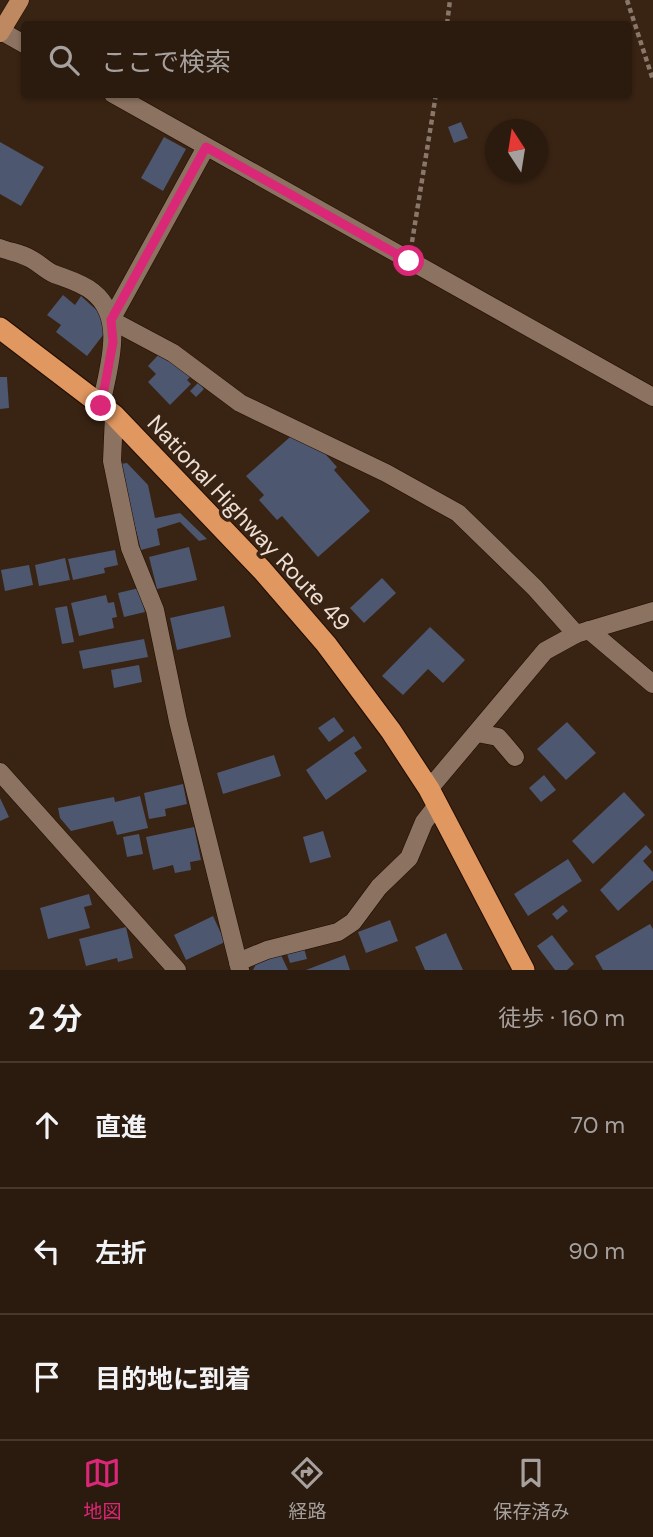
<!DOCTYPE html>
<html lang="ja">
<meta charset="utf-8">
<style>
body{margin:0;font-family:"DM Sans","Noto Sans JP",sans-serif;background:#332317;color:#f1f3f6}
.compass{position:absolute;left:485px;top:119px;width:63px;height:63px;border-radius:50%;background:#2b1a0e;box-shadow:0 2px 5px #0004;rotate:348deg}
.stop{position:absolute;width:21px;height:21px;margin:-16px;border:5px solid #db2777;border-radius:50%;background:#fff}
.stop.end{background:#db2777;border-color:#fff;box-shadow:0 2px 7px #0008}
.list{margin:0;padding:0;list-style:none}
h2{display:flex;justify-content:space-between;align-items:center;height:91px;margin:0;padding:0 28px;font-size:30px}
h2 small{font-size:23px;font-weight:400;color:#a6a19e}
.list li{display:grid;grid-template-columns:46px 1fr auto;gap:21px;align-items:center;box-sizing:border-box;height:126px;padding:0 28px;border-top:2px solid #47382e}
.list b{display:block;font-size:26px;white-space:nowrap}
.list em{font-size:23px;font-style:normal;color:#a6a19e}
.icon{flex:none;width:38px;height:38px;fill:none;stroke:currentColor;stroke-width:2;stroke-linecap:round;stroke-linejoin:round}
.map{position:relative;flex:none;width:653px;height:970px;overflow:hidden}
.search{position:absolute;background:#2b1a0e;box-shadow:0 2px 5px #0004;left:21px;right:21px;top:21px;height:77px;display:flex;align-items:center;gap:18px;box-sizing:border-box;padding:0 24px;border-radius:7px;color:#a6a19e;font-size:26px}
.sheet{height:469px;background:#2b1a0e}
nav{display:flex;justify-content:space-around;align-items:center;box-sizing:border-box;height:98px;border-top:2px solid #47382e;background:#2b1a0e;font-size:19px;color:#a6a19e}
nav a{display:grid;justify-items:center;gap:4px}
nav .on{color:#db2777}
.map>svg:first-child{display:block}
.building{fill:#4d5770}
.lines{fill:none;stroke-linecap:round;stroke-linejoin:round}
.minor-casing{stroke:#1f0c00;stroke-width:19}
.major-casing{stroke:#1f0c00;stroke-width:19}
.highway-casing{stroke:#1f0c00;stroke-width:23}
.path{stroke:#897769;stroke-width:4.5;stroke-dasharray:5 3.5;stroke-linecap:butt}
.minor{stroke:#8c7260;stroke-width:18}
.major{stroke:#be8860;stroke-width:18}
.highway{stroke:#e09760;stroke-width:21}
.route{stroke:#db2777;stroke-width:9}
.labels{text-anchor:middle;stroke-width:7;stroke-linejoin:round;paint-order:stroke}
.street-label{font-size:23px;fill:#eee0d6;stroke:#392313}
</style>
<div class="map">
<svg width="653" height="970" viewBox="0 0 653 970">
<rect width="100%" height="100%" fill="#392313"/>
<!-- building -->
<g class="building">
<polygon points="461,122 468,138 454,143 448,127"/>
<polygon points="164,137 186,149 163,191 141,178"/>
<polygon points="0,142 44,167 21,206 0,194"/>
<polygon points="63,295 75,305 81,296 103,316 103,335 87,356 56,332 61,325 47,315"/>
<polygon points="162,351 192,375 187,380 191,384 170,405 148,382 156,374 148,366"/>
<polygon points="0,377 7,377 9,408 0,409"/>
<polygon points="198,383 204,389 196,397 190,391"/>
<polygon points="298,430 316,450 319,447 337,467 334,470 370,511 318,557 282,516 277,520 259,500 264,495 246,476"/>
<polygon points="127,463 148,485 155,518 180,513 207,539 199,541 180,522 157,529 160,545 141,550 119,464"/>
<polygon points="189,547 197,580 157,589 149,557"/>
<polygon points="115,550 118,565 104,568 105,573 73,580 68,559"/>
<polygon points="65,558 70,580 39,586 35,565"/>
<polygon points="29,565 33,585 5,591 1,570"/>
<polygon points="382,578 396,593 364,623 350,608"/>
<polygon points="139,588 145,612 124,617 118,593"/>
<polygon points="106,595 108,603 114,602 117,617 112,618 114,628 79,636 71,603"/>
<polygon points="67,606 74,642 62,644 55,608"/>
<polygon points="224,606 231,637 177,650 170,618"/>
<polygon points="430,627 465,660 443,683 428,669 403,695 382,676"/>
<polygon points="144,639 148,657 83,669 79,651"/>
<polygon points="139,665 142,682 114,688 111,670"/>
<polygon points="334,717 344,731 329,742 318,728"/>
<polygon points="567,722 596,753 566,780 537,749"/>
<polygon points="354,736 362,748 354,753 367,771 326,800 306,770"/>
<polygon points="274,755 281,776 223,794 217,773"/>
<polygon points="544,775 556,790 541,802 529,788"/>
<polygon points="183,784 187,804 165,809 166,816 149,819 144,793"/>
<polygon points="624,792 645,815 593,864 572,841"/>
<polygon points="140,796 148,828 117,835 113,821 71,831 60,818 58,808 114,797 115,802"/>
<polygon points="0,798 9,817 0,821"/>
<polygon points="194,827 201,860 190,862 191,870 175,873 173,865 153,870 146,837"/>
<polygon points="323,831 331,857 310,863 303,837"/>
<polygon points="139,834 143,854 127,857 123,837"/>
<polygon points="646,845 652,852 643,861 653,872 653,880 618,911 600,890"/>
<polygon points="568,859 582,881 528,916 514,894"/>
<polygon points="89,894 92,905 84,907 90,928 48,939 40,908"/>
<polygon points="563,905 568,911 557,920 552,914"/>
<polygon points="213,916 225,942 186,960 174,935"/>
<polygon points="390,920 398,941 366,953 358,932"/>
<polygon points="650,924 653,929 653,970 603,970 595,956"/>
<polygon points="126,927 133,958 118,962 117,958 86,966 79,939"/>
<polygon points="446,933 463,970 425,970 415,947"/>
<polygon points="552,935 574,964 567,970 555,970 537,946"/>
<polygon points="304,948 307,959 290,963 287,954"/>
<polygon points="281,955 288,970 253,970 256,964"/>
<polygon points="345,955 350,970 306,970"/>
</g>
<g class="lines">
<defs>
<g id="minor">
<polyline points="1,31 24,44"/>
<polyline points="113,94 653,397"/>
<polyline points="206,147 111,320 173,353 240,403 386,473 458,513 535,588 576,634"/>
<path d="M0 248C10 252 22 253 31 259 39 263 45 270 54 274 67 279 82 283 93 292 127 319 107 371 101 406"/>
<polyline points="114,415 112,461 130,548 155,610 178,721 240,970"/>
<polyline points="589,630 653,684"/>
<polyline points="477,733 498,737 515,757"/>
<polyline points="0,772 177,970"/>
<polyline points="429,789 545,651 576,634 653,611"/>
<polyline points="238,962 267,950 338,932 353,922 379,887 409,858 424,822 438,804"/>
</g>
<polyline id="major" points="0,33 20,0"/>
<polyline id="highway" points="0,328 114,415 262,570 326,644 391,731 429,789 524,970"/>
</defs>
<!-- minor casing -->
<use href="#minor" class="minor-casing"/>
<!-- major casing -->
<use href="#major" class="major-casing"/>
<!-- highway casing -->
<use href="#highway" class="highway-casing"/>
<!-- path -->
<g class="path">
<polyline points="627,0 653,80"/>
<polyline points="447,24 450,0"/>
<polyline points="412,242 436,94"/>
</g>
<!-- minor -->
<use href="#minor" class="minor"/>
<!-- major -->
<use href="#major" class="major"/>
<!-- highway -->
<use href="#highway" class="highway"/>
</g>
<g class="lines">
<!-- route -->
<polyline class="route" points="101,406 113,342 111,320 206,147 409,261"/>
</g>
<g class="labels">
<!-- street labels -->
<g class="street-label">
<text transform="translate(249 523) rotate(47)" y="8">National Highway Route 49</text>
</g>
</g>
</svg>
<svg class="compass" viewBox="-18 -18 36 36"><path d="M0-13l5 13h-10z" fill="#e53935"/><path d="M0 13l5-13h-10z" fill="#a6a19e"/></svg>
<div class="stop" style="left:409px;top:261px"></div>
<div class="stop end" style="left:101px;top:406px"></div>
<div class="search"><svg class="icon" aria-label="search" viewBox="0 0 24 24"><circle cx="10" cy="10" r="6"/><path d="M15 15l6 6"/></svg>ここで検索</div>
</div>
<section class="sheet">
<h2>2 分<small>徒歩 · 160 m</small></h2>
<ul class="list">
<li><svg class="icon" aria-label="ahead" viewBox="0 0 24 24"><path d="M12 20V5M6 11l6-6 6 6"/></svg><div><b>直進</b></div><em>70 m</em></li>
<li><svg class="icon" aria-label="left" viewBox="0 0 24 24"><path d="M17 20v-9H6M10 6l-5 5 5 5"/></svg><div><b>左折</b></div><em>90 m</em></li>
<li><svg class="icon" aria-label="arrive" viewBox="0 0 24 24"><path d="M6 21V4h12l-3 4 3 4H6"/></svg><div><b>目的地に到着</b></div></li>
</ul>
</section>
<nav>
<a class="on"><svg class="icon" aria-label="map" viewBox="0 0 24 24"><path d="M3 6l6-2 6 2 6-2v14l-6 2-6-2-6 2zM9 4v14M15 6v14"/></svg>地図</a>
<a><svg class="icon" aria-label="directions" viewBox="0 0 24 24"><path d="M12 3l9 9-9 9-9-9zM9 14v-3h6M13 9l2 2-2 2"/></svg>経路</a>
<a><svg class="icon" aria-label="saved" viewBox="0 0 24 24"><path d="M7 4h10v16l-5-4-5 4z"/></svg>保存済み</a>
</nav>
